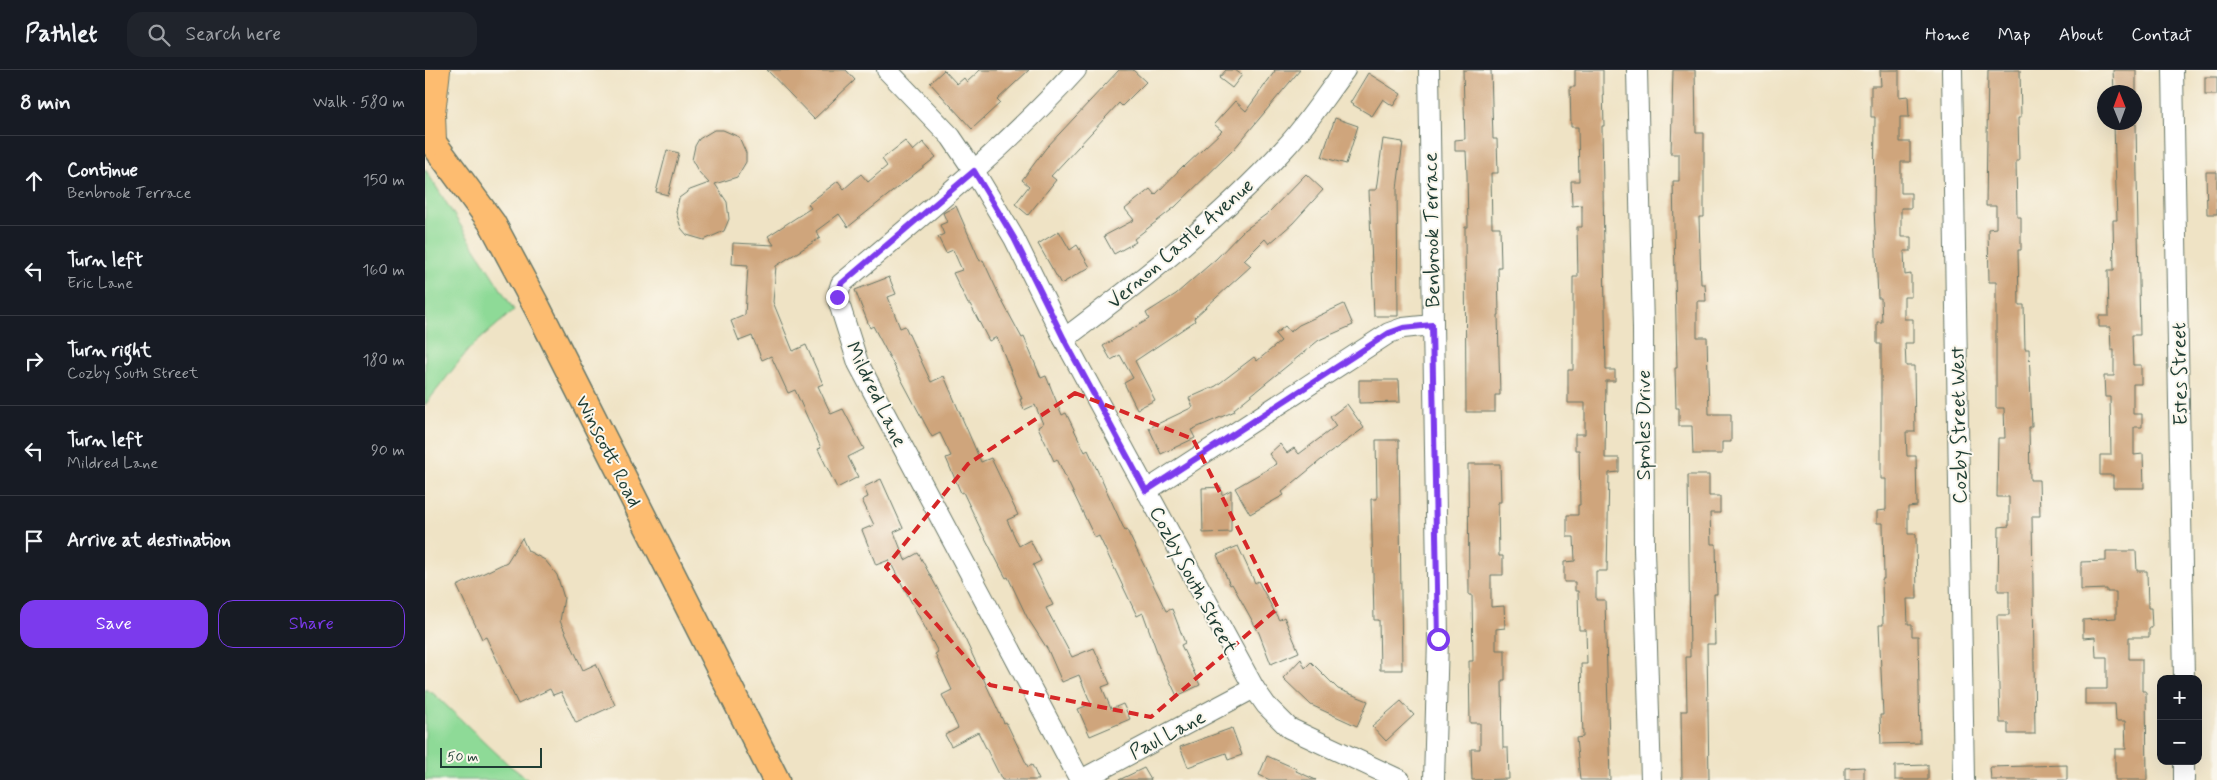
<!DOCTYPE html>
<meta charset="utf-8">
<style>
body{margin:0;font-family:Mynerve,sans-serif;background:#20242c;color:#f1f3f6}
.controls{position:absolute;right:15px;bottom:15px;display:grid;overflow:hidden;border-radius:10px;box-shadow:0 5px 20px #0002}
.controls button{width:45px;height:45px;display:grid;place-items:center;padding:0;border:0;border-bottom:1px solid #363941;background:#171b24;color:#f1f3f6;font:25px sans-serif}
.compass{position:absolute;left:1672px;top:15px;width:45px;height:45px;border-radius:50%;background:#171b24;box-shadow:0 5px 20px #0002;rotate:359deg}
.scale{position:absolute;left:15px;bottom:12px;width:102px;box-sizing:border-box;padding-left:5px;border:2px solid #1f3d34;border-top:0;font-size:14px;line-height:18px;white-space:nowrap;color:#1f3d34;-webkit-text-stroke:4px #fbf7ec;paint-order:stroke}
.stop{position:absolute;width:15px;height:15px;margin:-11px;border:4px solid #7c3aed;border-radius:50%;background:#fff}
.stop.end{background:#7c3aed;border-color:#fff;box-shadow:0 1px 5px #0008}
.list{margin:0;padding:0;list-style:none}
h2{display:flex;justify-content:space-between;align-items:center;height:65px;margin:0;padding:0 20px;font-size:21px}
h2 small{font-size:16px;font-weight:400;color:#9ea1a6}
.list li{display:grid;grid-template-columns:32px 1fr auto;gap:15px;align-items:center;box-sizing:border-box;height:90px;padding:0 20px;border-top:1px solid #363941}
.list b{display:block;font-size:19px;white-space:nowrap}
.list p{margin:0;font-size:16px;white-space:nowrap;color:#9ea1a6}
.list em{font-size:16px;font-style:normal;color:#9ea1a6}
.actions{display:flex;gap:10px;padding:15px 20px}
.actions a{flex:1;padding:11px 0;border:1px solid #7c3aed;border-radius:15px;text-align:center;font-size:18px;color:#7c3aed}
.actions .main{background:#7c3aed;color:#fff}
.icon{flex:none;width:28px;height:28px;fill:none;stroke:currentColor;stroke-width:2;stroke-linecap:round;stroke-linejoin:round}
.map{position:relative;flex:none;width:1792px;height:710px;overflow:hidden}
header{display:flex;align-items:center;gap:30px;box-sizing:border-box;height:70px;padding:0 25px;background:#171b24;border-bottom:1px solid #363941}
header strong{font-size:24px}
nav{display:flex;gap:28px;margin-inline-start:auto;font-size:18px}
.search{width:350px;height:45px;background:#20242c;display:flex;align-items:center;gap:12px;box-sizing:border-box;padding:0 18px;border-radius:15px;color:#9ea1a6;font-size:19px}
main{display:flex}
aside{flex:1;background:#171b24}
.map>svg:first-child{display:block}
.green{fill:#8eda97;stroke:#568c66}
.building{fill:#cfa57b}
.lines{fill:none;stroke-linecap:round;stroke-linejoin:round}
.minor-casing{stroke:#687767;stroke-width:22}
.major-casing{stroke:#687767;stroke-width:29}
.highway-casing{stroke:#687767;stroke-width:30}
.minor{stroke:#fff;stroke-width:20}
.major{stroke:#fdbc70;stroke-width:26}
.highway{stroke:#fdbc70;stroke-width:28}
.route{stroke:#7c3aed;stroke-width:6}
.marked{fill:none;stroke:#d62828;stroke-width:4;stroke-dasharray:10 6;stroke-linejoin:round}
.labels{text-anchor:middle;stroke-width:4;stroke-linejoin:round;paint-order:stroke}
.street-label{font-size:20px;fill:#1f3d34;stroke:#fbf7ec}
</style>
<header>
<strong>Pathlet</strong>
<div class="search"><svg class="icon" aria-label="search" viewBox="0 0 24 24"><circle cx="10" cy="10" r="6"/><path d="M15 15l6 6"/></svg>Search here</div>
<nav><a>Home</a><a>Map</a><a>About</a><a>Contact</a></nav>
</header>
<main>
<aside>
<h2>8 min<small>Walk · 580 m</small></h2>
<ul class="list">
<li><svg class="icon" aria-label="ahead" viewBox="0 0 24 24"><path d="M12 20V5M6 11l6-6 6 6"/></svg><div><b>Continue</b><p>Benbrook Terrace</p></div><em>150 m</em></li>
<li><svg class="icon" aria-label="left" viewBox="0 0 24 24"><path d="M17 20v-9H6M10 6l-5 5 5 5"/></svg><div><b>Turn left</b><p>Eric Lane</p></div><em>160 m</em></li>
<li><svg class="icon" aria-label="right" viewBox="0 0 24 24"><path d="M7 20v-9h11M14 6l5 5-5 5"/></svg><div><b>Turn right</b><p>Cozby South Street</p></div><em>180 m</em></li>
<li><svg class="icon" aria-label="left" viewBox="0 0 24 24"><path d="M17 20v-9H6M10 6l-5 5 5 5"/></svg><div><b>Turn left</b><p>Mildred Lane</p></div><em>90 m</em></li>
<li><svg class="icon" aria-label="arrive" viewBox="0 0 24 24"><path d="M6 21V4h12l-3 4 3 4H6"/></svg><div><b>Arrive at destination</b></div></li>
</ul>
<div class="actions"><a class="main">Save</a><a>Share</a></div>
</aside>
<div class="map">
<svg width="1792" height="710" viewBox="0 0 1792 710">
<rect width="100%" height="100%" fill="#fbf7ec"/>
<filter id="ink" filterUnits="userSpaceOnUse"><feTurbulence type="fractalNoise" baseFrequency=".02" numOctaves="2"/><feDisplacementMap in="SourceGraphic" scale="10" xChannelSelector="R" yChannelSelector="G"/><feConvolveMatrix kernelMatrix="1 2 1 2 8 2 1 2 1" color-interpolation-filters="sRGB"/></filter>
<filter id="wash" filterUnits="userSpaceOnUse"><feTurbulence type="fractalNoise" baseFrequency=".0096" numOctaves="4" result="noise"/><feDisplacementMap in="SourceGraphic" scale="20" xChannelSelector="R" yChannelSelector="G"/><feGaussianBlur stdDeviation="1.12" result="paint"/><feColorMatrix in="noise" values="0 0 0 0 0 0 0 0 0 0 0 0 0 0 0 0 0 1.4 0 .05"/><feComposite in="paint" operator="in"/></filter>
<g filter="url(#wash)">
<rect width="100%" height="100%" fill="#efe3c5"/>
<!-- green -->
<g class="green">
<polygon points="0,99 89,240 44,279 0,335"/>
<polygon points="0,619 9,624 84,695 104,710 0,710"/>
</g>
<g id="blocks">
<!-- building -->
<g class="building">
<polygon points="342,0 421,0 430,10 389,49"/>
<polygon points="519,0 532,14 539,8 542,12 555,0 604,0 572,30 575,33 547,59 505,13"/>
<polygon points="694,0 708,0 721,12 697,36 694,33 626,106 631,110 603,145 590,134 604,116 597,110 621,78"/>
<polygon points="801,0 810,0 817,5 807,18 794,8"/>
<polygon points="849,0 875,0 809,79 750,137 709,169 711,172 689,184 679,166 709,150 700,139 725,119 730,125 758,96 759,97 797,61 789,54 810,31 821,41 850,1"/>
<polygon points="1038,0 1066,0 1068,69 1072,69 1073,103 1066,103 1067,157 1075,157 1076,197 1073,197 1074,245 1073,245 1075,325 1070,325 1070,342 1041,342 1040,157 1043,157 1042,104 1041,81 1030,81 1030,70 1040,69"/>
<polygon points="1150,0 1178,0 1178,16 1179,56 1177,56 1181,300 1190,300 1190,311 1181,311 1180,388 1194,388 1194,402 1184,403 1182,501 1171,501 1171,530 1180,530 1185,710 1155,710 1151,668 1158,667 1156,594 1162,594 1161,560 1154,560 1153,521 1150,521 1150,512 1139,512 1139,492 1150,491 1149,467 1142,467 1142,445 1153,445 1153,435 1155,435 1154,380 1150,380 1150,364 1160,364 1160,333 1143,333 1143,300 1148,300 1148,207 1153,207 1152,157 1157,157 1157,135 1147,136 1146,111 1154,111 1153,57 1146,57 1145,17 1150,17"/>
<polygon points="1248,0 1270,0 1271,63 1279,63 1279,147 1274,147 1276,214 1280,214 1281,231 1272,231 1272,267 1282,267 1284,344 1306,344 1306,372 1297,372 1297,384 1268,384 1267,356 1254,356 1254,338 1251,338 1250,298 1252,298 1248,111 1254,111 1254,84 1246,84"/>
<polygon points="1455,0 1474,0 1474,27 1483,26 1484,47 1475,47 1475,72 1485,72 1485,92 1476,92 1476,123 1486,123 1486,138 1476,138 1476,167 1486,167 1486,181 1479,181 1480,205 1486,204 1486,227 1479,227 1479,249 1488,249 1488,273 1480,273 1481,296 1489,296 1490,362 1481,362 1482,386 1491,386 1492,436 1483,437 1483,464 1491,464 1492,529 1482,529 1483,554 1487,554 1487,566 1493,566 1495,673 1456,674 1455,645 1458,645 1454,555 1458,555 1457,509 1459,509 1458,453 1452,453 1452,441 1461,440 1461,409 1456,409 1456,274 1452,274 1452,252 1457,252 1456,228 1453,228 1449,138 1450,47 1446,47 1446,16 1456,16"/>
<polygon points="1563,0 1595,0 1596,48 1593,48 1594,91 1591,91 1592,147 1596,147 1596,180 1593,180 1594,235 1599,235 1600,279 1604,279 1607,357 1604,357 1605,410 1614,410 1615,446 1607,446 1610,664 1583,664 1583,653 1575,653 1572,545 1584,545 1584,521 1573,521 1574,457 1584,456 1584,427 1572,427 1573,368 1580,368 1579,338 1571,338 1571,212 1564,212 1563,159 1571,158 1571,136 1561,136"/>
<polygon points="1688,0 1711,0 1711,22 1689,22"/>
<polygon points="943,3 976,24 968,36 958,29 947,46 925,33"/>
<rect x="1780" y="7" width="12" height="18"/>
<polygon points="910,48 933,56 921,94 897,87"/>
<polygon points="1711,54 1715,265 1707,265 1708,295 1716,295 1716,314 1708,314 1708,344 1717,344 1717,357 1709,357 1709,385 1718,384 1719,418 1688,418 1688,405 1675,405 1675,385 1686,385 1685,327 1680,327 1679,306 1689,306 1689,280 1686,280 1685,257 1674,257 1674,246 1684,246 1683,200 1689,200 1688,150 1692,150 1689,55"/>
<polygon points="289,60 298,60 314,67 321,83 321,92 312,107 290,114 302,132 304,149 299,161 279,170 262,165 256,158 251,142 254,128 265,120 284,113 273,101 267,90 270,76 274,69"/>
<polygon points="958,69 978,72 972,119 973,246 949,246 944,120 951,120"/>
<polygon points="480,71 488,81 498,72 511,87 423,157 414,144 391,161 395,168 351,196 348,232 368,281 381,275 398,314 393,316 406,344 418,339 439,379 423,387 433,407 412,418 393,379 396,378 370,320 363,323 346,286 337,290 327,266 314,271 306,251 320,245 323,195 307,194 308,173 349,175 343,166 386,138 383,134 413,111 419,119 436,104 443,112 462,96 457,89"/>
<polygon points="242,80 254,83 243,125 231,122"/>
<polygon points="1781,102 1792,102 1792,144 1782,144"/>
<polygon points="881,104 898,120 868,153 844,174 840,169 819,190 826,196 769,248 770,251 710,291 730,330 712,339 699,313 708,308 695,285 686,290 678,276 724,249 721,243 751,224 791,189 817,162 843,143"/>
<polygon points="531,136 555,191 558,190 576,229 597,268 599,267 616,308 621,306 637,345 641,343 660,382 663,380 700,461 702,460 741,541 747,539 760,573 756,575 775,615 752,626 735,590 718,543 712,546 674,466 670,468 632,389 629,391 613,357 618,354 610,335 599,340 595,329 597,329 572,267 564,271 545,234 543,234 528,203 537,200 528,180 521,183 513,167 519,164 515,155 522,152 518,143"/>
<polygon points="634,161 645,180 652,175 665,197 636,214 613,174"/>
<polygon points="464,207 471,224 463,227 475,258 480,256 506,312 519,306 556,392 566,388 593,445 582,450 594,476 605,470 616,491 608,495 628,535 621,538 647,587 669,578 685,614 677,617 686,639 698,634 705,649 665,666 653,639 666,634 654,605 637,612 623,580 602,547 583,507 581,508 557,462 538,422 536,423 521,388 526,386 515,363 507,367 448,256 445,258 430,220"/>
<polygon points="919,234 928,255 894,270 809,339 810,341 766,360 770,368 736,384 724,358 768,337 764,328 791,316 829,287 832,291 856,271 850,264 860,256 865,262 874,255"/>
<polygon points="934,310 974,310 975,332 934,333"/>
<polygon points="922,334 939,358 902,385 857,422 859,425 825,444 810,418 852,394 844,384 855,374 862,383 869,378 874,384 911,356 905,347"/>
<polygon points="951,370 974,370 977,600 955,600 954,550 949,550 948,504 946,429 952,429"/>
<polygon points="1043,394 1075,394 1076,432 1073,432 1074,486 1078,486 1078,505 1066,505 1066,537 1079,536 1080,558 1071,559 1071,580 1080,580 1080,610 1077,610 1078,678 1083,678 1084,709 1047,710 1046,679 1055,679 1055,653 1045,653 1044,591 1048,591 1047,525 1044,525"/>
<polygon points="1263,405 1284,405 1284,426 1295,426 1295,443 1285,443 1286,474 1291,474 1292,524 1289,524 1290,574 1282,574 1284,710 1257,710 1256,641 1262,641 1261,587 1265,587"/>
<polygon points="456,409 478,458 469,462 480,490 493,483 540,569 579,653 581,652 603,697 607,695 614,710 577,710 553,662 526,676 520,665 533,658 517,625 527,620 510,584 513,582 464,490 451,495 437,460 449,455 437,430 443,427 439,417"/>
<polygon points="796,417 797,425 806,420 806,462 778,463 777,418"/>
<polygon points="97,468 103,481 120,490 132,505 139,528 135,551 158,600 171,594 190,635 151,653 136,622 128,625 125,619 93,634 61,567 57,569 32,516 82,492"/>
<polygon points="813,476 830,513 833,511 854,550 859,547 874,582 846,594 834,563 807,514 805,515 792,485"/>
<polygon points="1681,481 1711,481 1712,501 1722,501 1723,538 1726,538 1727,558 1724,558 1724,567 1704,567 1704,589 1717,589 1717,621 1721,621 1722,710 1690,710 1690,679 1701,679 1700,651 1691,651 1690,634 1660,634 1660,619 1682,619 1682,587 1671,587 1670,567 1658,568 1658,550 1691,548 1691,522 1682,522 1682,519 1656,520 1656,492 1681,491"/>
<polygon points="876,589 880,598 886,592 913,619 943,631 932,656 886,635 858,608"/>
<polygon points="976,631 989,645 961,671 947,656"/>
<polygon points="807,658 817,685 803,690 801,683 763,697 755,677"/>
<polygon points="842,686 872,699 871,701 891,710 845,710 834,705"/>
<polygon points="1503,695 1503,710 1470,710 1470,696"/>
<polygon points="1642,695 1642,710 1566,710 1565,697"/>
<polygon points="1439,697 1439,710 1420,710 1420,698"/>
<polygon points="719,698 726,710 694,710"/>
</g>
</g>
</g>
<g filter="url(#ink)">
<use href="#blocks" fill-opacity="0" stroke="#687767" stroke-width="1"/>
<g class="lines">
<defs>
<g id="minor">
<polyline points="462,0 526,67 549,101 589,168 639,269 829,618 841,635 864,658 975,710"/>
<path d="M651 0C580 79 497 146 416 214L412 227 433 293 655 710"/>
<polyline points="1004,0 1013,569 1009,710"/>
<polyline points="1212,0 1218,259 1219,479 1226,710"/>
<polyline points="1527,0 1539,710"/>
<polyline points="1748,0 1759,609"/>
<path d="M639 269C717 210 793 151 860 78 882 55 900 26 920 0"/>
<polyline points="721,421 964,263 978,258 1007,255"/>
<polyline points="1759,691 1759,710"/>
<polyline points="656,710 829,618"/>
</g>
<polyline id="major" points="0,62 67,153 113,239 351,710"/>
<polyline id="highway" points="7,71 6,43 11,0"/>
</defs>
<!-- minor casing -->
<use href="#minor" class="minor-casing"/>
<!-- major casing -->
<use href="#major" class="major-casing"/>
<!-- highway casing -->
<use href="#highway" class="highway-casing"/>
<!-- minor -->
<use href="#minor" class="minor"/>
<!-- major -->
<use href="#major" class="major"/>
<!-- highway -->
<use href="#highway" class="highway"/>
</g>
</g>
<g class="lines" filter="url(#ink)">
<!-- route -->
<polyline class="route" points="412,227 416,214 549,101 589,168 639,269 721,421 964,263 978,258 1007,255 1013,569"/>
</g>
<!-- marked area -->
<path class="marked" d="M650 323 768 369 853 538 726 647 565 615 461 497 543 394Z"/>
<g class="labels">
<!-- street labels -->
<g class="street-label">
<text transform="translate(1006 160) rotate(-91)" y="7">Benbrook Terrace</text>
<text transform="translate(755 173) rotate(-41)" y="7">Vernon Castle Avenue</text>
<text transform="translate(1754 304) rotate(-91)" y="7">Estes Street</text>
<text transform="translate(452 324) rotate(64)" y="7">Mildred Lane</text>
<text transform="translate(1218 355) rotate(-90)" y="7">Sproles Drive</text>
<text transform="translate(1533 355) rotate(-91)" y="7">Cozby Street West</text>
<text transform="translate(184 381) rotate(63)" y="7">Winscott Road</text>
<text transform="translate(769 510) rotate(62)" y="7">Cozby South Street</text>
<text transform="translate(742 664) rotate(-28)" y="7">Paul Lane</text>
</g>
</g>
</svg>
<div class="controls">
<button>+</button>
<button>−</button>
</div>
<svg class="compass" viewBox="-18 -18 36 36"><path d="M0-13l5 13h-10z" fill="#e53935"/><path d="M0 13l5-13h-10z" fill="#9ea1a6"/></svg>
<div class="scale">50 m</div>
<div class="stop" style="left:1013px;top:569px"></div>
<div class="stop end" style="left:412px;top:227px"></div>
</div>
</main>
